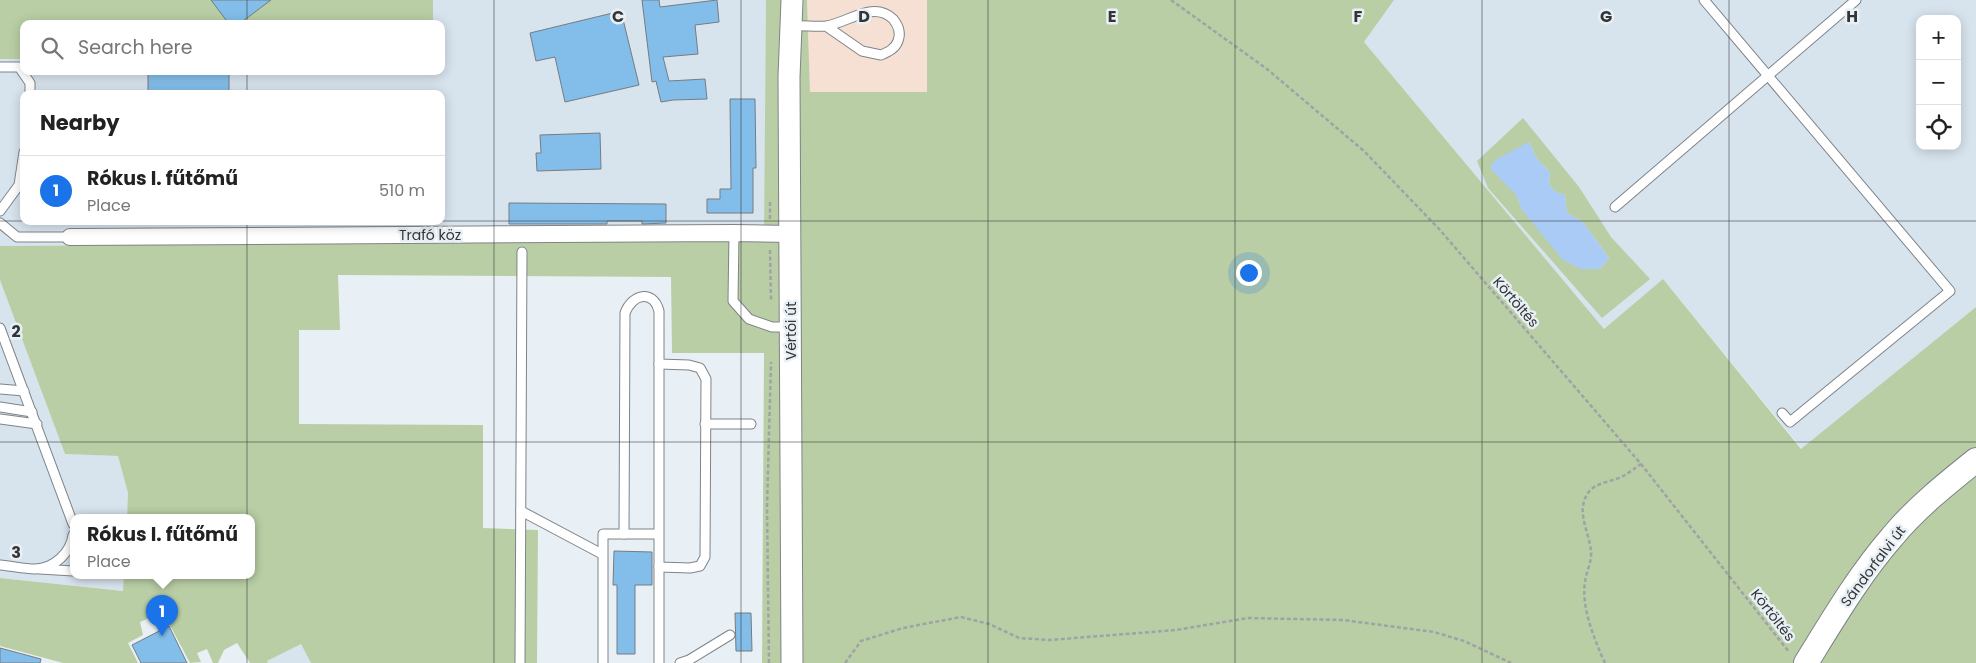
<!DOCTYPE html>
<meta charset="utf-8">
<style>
body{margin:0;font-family:Poppins,sans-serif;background:#f6f6f6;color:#222}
.controls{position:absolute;right:15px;top:15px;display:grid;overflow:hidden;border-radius:10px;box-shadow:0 2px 12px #0003}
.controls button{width:45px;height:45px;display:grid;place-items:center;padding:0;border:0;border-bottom:1px solid #e0e0e0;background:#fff;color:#222;font:25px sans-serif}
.you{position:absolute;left:1248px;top:272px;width:18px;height:18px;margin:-12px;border:4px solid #fff;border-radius:50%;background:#1a73e8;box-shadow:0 0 0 8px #1a73e833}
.badge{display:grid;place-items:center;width:32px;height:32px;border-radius:50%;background:#1a73e8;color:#fff;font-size:16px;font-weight:700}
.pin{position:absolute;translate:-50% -41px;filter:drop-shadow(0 1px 2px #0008)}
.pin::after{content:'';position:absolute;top:26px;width:18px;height:15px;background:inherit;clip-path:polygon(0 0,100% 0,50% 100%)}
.popup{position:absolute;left:70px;top:514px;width:185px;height:65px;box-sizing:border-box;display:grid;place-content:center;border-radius:10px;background:#fff;filter:drop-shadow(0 1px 4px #0005);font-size:16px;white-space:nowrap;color:#767676}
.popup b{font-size:19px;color:#222}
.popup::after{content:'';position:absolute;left:50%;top:100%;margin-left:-10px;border:10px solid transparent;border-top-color:#fff}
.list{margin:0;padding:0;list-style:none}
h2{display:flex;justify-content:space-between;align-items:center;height:65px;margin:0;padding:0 20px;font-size:21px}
h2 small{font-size:16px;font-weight:400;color:#767676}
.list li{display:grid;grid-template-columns:32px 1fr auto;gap:15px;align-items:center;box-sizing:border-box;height:70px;padding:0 20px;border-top:1px solid #e0e0e0}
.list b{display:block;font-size:19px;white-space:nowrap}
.list p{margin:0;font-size:16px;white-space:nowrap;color:#767676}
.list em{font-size:16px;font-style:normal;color:#767676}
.icon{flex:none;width:28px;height:28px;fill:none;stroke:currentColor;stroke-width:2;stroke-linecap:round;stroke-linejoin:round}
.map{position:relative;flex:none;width:1976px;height:663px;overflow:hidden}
.search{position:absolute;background:#fff;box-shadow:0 2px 12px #0003;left:20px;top:20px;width:425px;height:55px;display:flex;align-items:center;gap:12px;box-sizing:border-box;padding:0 18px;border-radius:10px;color:#767676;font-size:19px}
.panel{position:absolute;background:#fff;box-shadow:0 2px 12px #0003;left:20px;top:90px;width:425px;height:135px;border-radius:10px}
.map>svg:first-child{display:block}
.commercial{fill:#f6e0d3}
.built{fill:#d7e3ed;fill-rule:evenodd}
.green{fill:#b9cea5;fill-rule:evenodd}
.water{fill:#aacbf6}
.building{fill:#82bee9;stroke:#767c81}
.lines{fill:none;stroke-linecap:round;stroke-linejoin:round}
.service-casing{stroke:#7e8488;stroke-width:11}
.minor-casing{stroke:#7e8488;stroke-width:18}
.tertiary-casing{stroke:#7e8488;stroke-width:23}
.secondary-casing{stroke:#7e8488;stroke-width:26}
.path{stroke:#9ea3a6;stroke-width:2.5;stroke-dasharray:4 2.5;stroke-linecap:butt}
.service{stroke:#fff;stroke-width:9}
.minor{stroke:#fff;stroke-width:16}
.tertiary{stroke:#fff;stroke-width:21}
.secondary{stroke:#fff;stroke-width:24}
.grid{fill:none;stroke:#323436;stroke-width:1;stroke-opacity:0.55}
.labels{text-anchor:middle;stroke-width:5;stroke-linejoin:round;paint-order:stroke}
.street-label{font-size:14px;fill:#323436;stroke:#e9f0f5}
.grid-label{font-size:16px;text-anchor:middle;font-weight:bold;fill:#323436;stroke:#e9f0f5;stroke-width:5;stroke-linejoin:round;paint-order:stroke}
</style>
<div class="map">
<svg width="1976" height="663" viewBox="0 0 1976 663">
<rect width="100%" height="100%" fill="#e9f0f5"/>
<!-- commercial -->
<polygon class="commercial" points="807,0 927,0 928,92 810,92"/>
<!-- built -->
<g class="built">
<path d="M433 0H766L765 240 0 246V59H24V71H441V24H433ZM24 94H441V221H24Z"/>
<path d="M1394 0H1976V307L1802 449 1663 279 1604 329 1364 42ZM1920 19H1957V146H1920Z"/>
<polygon points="0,280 65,454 118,456 128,493 127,517 73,517 73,575 124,575 124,591 0,578"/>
<polygon points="301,644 311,663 268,663 267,661"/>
</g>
<!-- green -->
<g class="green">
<polygon points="0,0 433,0 433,24 24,24 24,59 0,59"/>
<polygon points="766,0 807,0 810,92 927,92 927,0 1394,0 1364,42 1604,329 1663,279 1801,449 1976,307 1976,663 762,663 764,353 672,353 671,277 338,275 340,330 299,330 299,424 483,425 483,528 538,530 537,663 311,663 301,644 267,661 268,663 250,663 237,643 224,650 218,663 213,663 207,649 197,653 201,662 190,663 163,612 140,622 143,635 128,643 138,663 63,663 0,646 0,578 123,591 124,575 251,575 251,517 127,517 128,493 118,456 65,454 0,280 0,246 764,240"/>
<path d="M1523 118 1579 187 1611 237 1650 279 1602 318 1488 188 1477 161ZM1529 142 1537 159 1550 172 1549 185 1556 192 1565 195 1567 213 1583 222 1609 258 1600 269H1581L1522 210 1517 196Z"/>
</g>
<!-- water -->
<polygon class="water" points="1529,142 1537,159 1550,172 1549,185 1556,192 1565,195 1567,213 1583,222 1609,258 1600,269 1581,269 1563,260 1522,210 1517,196 1490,168 1495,160"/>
<!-- building -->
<g class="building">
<polygon points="211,0 271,0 239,24 229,24"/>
<polygon points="642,0 659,0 660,7 717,0 719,22 695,25 698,54 663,57 669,81 705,79 707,99 673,100 661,102 656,81 652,82"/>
<polygon points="621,11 639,85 565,102 555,57 536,61 530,33"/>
<rect x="148" y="71" width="81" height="23"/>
<polygon points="730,99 755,99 756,168 753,168 753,213 707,213 707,199 720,199 720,189 731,189"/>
<polygon points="600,133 601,169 537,171 536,153 541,153 540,135"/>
<polygon points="509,203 666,204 666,223 642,224 642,221 607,221 607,224 509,224"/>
<polygon points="614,551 652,552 652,585 635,585 635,654 617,654 617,585 613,585"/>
<polygon points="735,613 751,613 752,651 736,651"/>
<polygon points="169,626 187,663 141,663 132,645"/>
<polygon points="0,648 41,659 40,663 0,663"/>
</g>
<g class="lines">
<defs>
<g id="service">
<polyline points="1704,0 1950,291 1790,422 1782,413"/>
<path d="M791 26C802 25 815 27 826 26 848 23 873 0 893 19 898 25 901 33 898 41 895 49 888 52 881 55L862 51 826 26"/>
<polyline points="0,67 19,67 30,83 30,94"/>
<polyline points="1615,207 1856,0"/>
<polyline points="0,211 19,185 24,152"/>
<polyline points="0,223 17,237 70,237"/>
<polyline points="734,233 733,301 749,319 772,327 790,327"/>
<polyline points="0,328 73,524"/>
<polyline points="659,364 689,365 700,368 706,379 705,557 700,566 690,568 659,567"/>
<polyline points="0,389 24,391"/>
<polyline points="0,407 32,412"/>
<polyline points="0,419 37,424"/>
<polyline points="705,424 751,424"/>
<polyline points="521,511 602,554"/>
<path d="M624 534 625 313C632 294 653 289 659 311V663"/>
<path d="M0 565C12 566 24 569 35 569 54 569 71 552 73 535"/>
<polyline points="40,569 73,571"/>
<polyline points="520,663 522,252"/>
<polyline points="603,663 603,534 658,534"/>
<polyline points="680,663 689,660 730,635"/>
</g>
<polyline id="minor" points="70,237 734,233 790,234"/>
<polyline id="tertiary" points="792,663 789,77 792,0"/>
<path id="secondary" d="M1806 663C1832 621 1859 575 1892 537 1916 508 1946 484 1976 460"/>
</defs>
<!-- service casing -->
<use href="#service" class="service-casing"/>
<!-- minor casing -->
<use href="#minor" class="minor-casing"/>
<!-- tertiary casing -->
<use href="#tertiary" class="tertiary-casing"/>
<!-- secondary casing -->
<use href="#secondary" class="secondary-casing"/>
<!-- path -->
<g class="path">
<polyline points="1171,0 1267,69 1364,151 1440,230 1641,464 1789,652"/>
<polyline points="770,219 770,200"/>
<polyline points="770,250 771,302"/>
<polyline points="769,663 767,508 771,362"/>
<polyline points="845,663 861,641 903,628 961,617 989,624 1019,638 1050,640 1176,630 1248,618 1343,620 1434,632 1464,641 1511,663"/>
<path d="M1605 663C1595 641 1581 608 1585 582 1586 572 1592 562 1591 552 1590 533 1575 512 1588 493 1595 482 1613 482 1625 475 1630 472 1635 468 1641 464"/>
</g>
<!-- service -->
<use href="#service" class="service"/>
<!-- minor -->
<use href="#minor" class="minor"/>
<!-- tertiary -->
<use href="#tertiary" class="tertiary"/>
<!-- secondary -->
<use href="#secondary" class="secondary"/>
</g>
<!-- grid -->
<path class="grid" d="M247 0V24M494 0V663M741 0V663M988 0V663M1235 0V663M1482 0V663M1729 0V663M247 71V94M0 221H24M247 221V663M441 221H1976M0 442H1976"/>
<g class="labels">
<!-- street labels -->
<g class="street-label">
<text x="430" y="240">Trafó köz</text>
<text transform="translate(1516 302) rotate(49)" y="5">Körtöltés</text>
<text transform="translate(791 331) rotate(-90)" y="5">Vértói út</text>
<text transform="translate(1873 566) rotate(-53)" y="5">Sándorfalvi út</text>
<text transform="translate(1773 615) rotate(52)" y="5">Körtöltés</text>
</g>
</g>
<g class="grid-label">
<text x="618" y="22">C</text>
<text x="864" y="22">D</text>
<text x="1112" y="22">E</text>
<text x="1358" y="22">F</text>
<text x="1606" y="22">G</text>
<text x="1852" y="22">H</text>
<text x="16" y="337">2</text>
<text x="16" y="558">3</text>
</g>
</svg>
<div class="controls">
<button>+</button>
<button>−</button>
<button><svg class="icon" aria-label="locate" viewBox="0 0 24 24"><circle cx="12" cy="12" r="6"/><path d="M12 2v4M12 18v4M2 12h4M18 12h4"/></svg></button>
</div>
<div class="you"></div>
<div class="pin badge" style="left:162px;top:636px">1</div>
<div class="popup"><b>Rókus I. fűtőmű</b>Place</div>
<div class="search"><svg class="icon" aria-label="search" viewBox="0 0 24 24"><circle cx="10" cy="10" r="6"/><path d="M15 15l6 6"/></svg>Search here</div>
<section class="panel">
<h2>Nearby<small></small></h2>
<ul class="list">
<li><span class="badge">1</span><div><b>Rókus I. fűtőmű</b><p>Place</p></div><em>510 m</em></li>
</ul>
</section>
</div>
